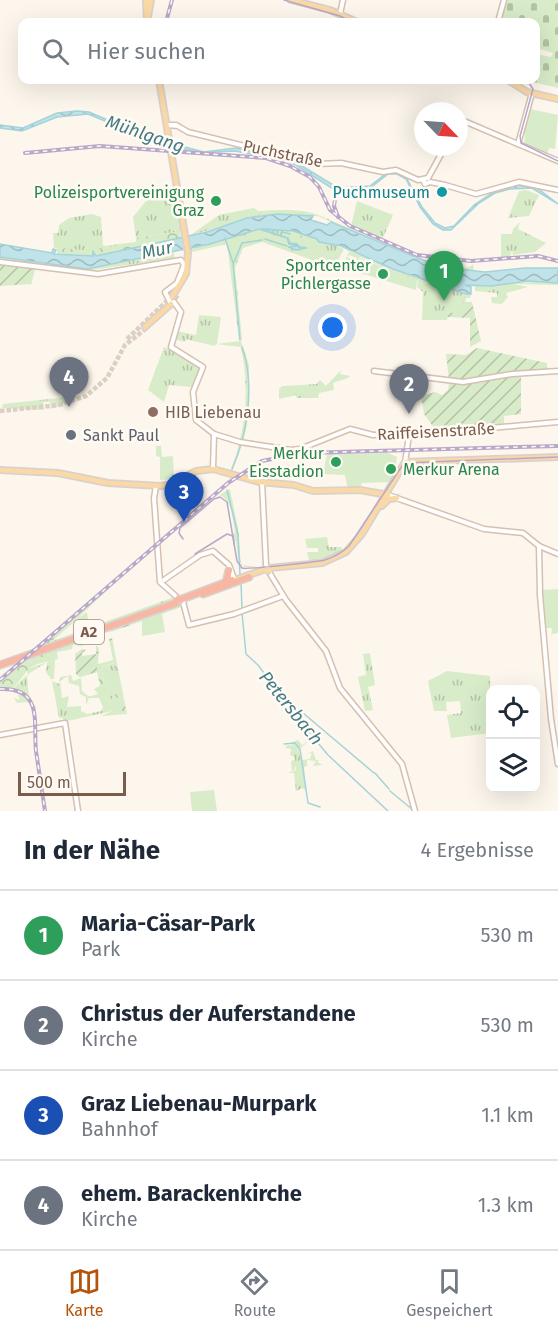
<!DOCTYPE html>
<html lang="de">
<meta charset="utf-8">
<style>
body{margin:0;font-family:"Fira Sans",sans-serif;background:#f6f6f7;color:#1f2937}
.controls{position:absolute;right:18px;bottom:18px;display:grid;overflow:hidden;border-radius:12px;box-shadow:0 6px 24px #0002}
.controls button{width:54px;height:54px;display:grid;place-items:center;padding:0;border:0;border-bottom:2px solid #e0e1e3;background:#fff;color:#1f2937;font:30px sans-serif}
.compass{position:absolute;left:414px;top:102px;width:54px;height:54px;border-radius:50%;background:#fff;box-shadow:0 6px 24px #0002;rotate:115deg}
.scale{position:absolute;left:18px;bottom:15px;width:108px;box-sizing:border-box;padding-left:6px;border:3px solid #7a5c4d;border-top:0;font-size:16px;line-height:21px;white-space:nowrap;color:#7a5c4d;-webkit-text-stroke:4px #fffaf3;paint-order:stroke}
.you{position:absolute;left:333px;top:328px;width:21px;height:21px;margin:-15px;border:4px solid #fff;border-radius:50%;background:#1a73e8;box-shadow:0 0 0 9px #1a73e833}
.badge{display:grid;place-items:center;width:39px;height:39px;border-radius:50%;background:#b45309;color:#fff;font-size:20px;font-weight:700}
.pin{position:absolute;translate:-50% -50px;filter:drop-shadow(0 2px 3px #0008)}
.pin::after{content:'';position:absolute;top:32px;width:21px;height:18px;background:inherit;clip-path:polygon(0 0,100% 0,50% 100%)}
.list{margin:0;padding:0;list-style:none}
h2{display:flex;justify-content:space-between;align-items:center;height:78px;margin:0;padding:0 24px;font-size:26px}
h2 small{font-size:20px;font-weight:400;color:#747a83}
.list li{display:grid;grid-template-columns:39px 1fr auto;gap:18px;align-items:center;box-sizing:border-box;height:90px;padding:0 24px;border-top:2px solid #e0e1e3}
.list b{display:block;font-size:22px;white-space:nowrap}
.list p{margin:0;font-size:20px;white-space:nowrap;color:#747a83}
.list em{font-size:20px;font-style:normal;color:#747a83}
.icon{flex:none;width:33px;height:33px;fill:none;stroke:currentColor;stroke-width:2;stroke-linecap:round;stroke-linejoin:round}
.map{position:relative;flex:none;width:558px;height:811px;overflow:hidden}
.search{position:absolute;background:#fff;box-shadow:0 6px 24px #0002;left:18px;right:18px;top:18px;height:66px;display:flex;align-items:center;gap:15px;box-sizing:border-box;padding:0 21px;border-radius:12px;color:#747a83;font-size:22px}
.sheet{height:438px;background:#fff}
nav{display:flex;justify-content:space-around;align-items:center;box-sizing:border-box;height:84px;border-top:2px solid #e0e1e3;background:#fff;font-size:16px;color:#747a83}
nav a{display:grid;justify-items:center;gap:3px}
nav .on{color:#b45309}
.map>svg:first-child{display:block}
.grass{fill:url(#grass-tufts);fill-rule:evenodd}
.forest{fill:url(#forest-crowns);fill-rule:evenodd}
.cemetery{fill:url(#cemetery-stones)}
.garden{fill:url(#garden-furrows)}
.pitch{fill:#d8ecc9}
.water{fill:url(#water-waves);stroke:#a5d3da;stroke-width:1.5}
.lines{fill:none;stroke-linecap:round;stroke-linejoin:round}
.stream{stroke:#a5d3da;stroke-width:1.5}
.primary-tunnel{stroke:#dcd0c4;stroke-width:4.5;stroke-dasharray:4.5 2;stroke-linecap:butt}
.secondary-casing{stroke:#d6c0b0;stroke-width:7}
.primary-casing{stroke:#dad1cd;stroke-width:8}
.highway-casing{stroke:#dad1cd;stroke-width:9}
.secondary{stroke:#fff;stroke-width:4}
.primary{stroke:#fbd9a5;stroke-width:4.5}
.highway{stroke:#f7b7a3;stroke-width:6}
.tram{stroke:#b9a8c9;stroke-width:1.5}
.rail-casing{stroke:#b9a8c9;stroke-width:4}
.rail{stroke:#fffaf3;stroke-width:1.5;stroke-dasharray:4.5;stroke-linecap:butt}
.primary-bridge-casing{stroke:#dad1cd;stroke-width:8;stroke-linecap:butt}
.highway-bridge-casing{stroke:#dad1cd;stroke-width:9;stroke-linecap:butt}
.primary-bridge{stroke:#fbd9a5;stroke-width:4.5}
.highway-bridge{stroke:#f7b7a3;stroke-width:6}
.culture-dot{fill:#0f9aa8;stroke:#fffaf3;stroke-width:2}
.leisure-dot{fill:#2e9e5b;stroke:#fffaf3;stroke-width:2}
.education-dot{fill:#8d6e63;stroke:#fffaf3;stroke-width:2}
.worship-dot{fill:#6b7280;stroke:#fffaf3;stroke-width:2}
.labels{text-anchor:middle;stroke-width:5;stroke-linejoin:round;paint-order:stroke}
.shield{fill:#fffaf3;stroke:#a28b7f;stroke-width:1.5}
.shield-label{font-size:15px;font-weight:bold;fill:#7a5c4d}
.street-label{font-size:16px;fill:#7a5c4d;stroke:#fffaf3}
.leisure-label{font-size:16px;fill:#27864d;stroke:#fffaf3;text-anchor:end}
.culture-label{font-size:16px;fill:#0d838f;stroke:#fffaf3;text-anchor:end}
.education-label{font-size:16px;fill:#785e54;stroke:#fffaf3;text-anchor:start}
.worship-label{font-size:16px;fill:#5b616d;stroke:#fffaf3;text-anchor:start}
.water-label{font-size:18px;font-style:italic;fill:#437c86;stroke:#fffaf3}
</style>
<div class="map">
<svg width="558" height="811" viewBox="0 0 558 811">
<defs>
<pattern id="grass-tufts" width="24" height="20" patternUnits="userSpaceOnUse" patternTransform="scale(1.5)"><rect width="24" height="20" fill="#d8ecc9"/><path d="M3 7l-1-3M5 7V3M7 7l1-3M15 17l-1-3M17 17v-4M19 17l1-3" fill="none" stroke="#b4c2a5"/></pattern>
<pattern id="forest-crowns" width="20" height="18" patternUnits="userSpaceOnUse" patternTransform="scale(1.5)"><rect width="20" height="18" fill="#d8ecc9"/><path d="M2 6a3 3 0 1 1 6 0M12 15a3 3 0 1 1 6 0" fill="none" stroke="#b4c2a5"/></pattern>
<pattern id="cemetery-stones" width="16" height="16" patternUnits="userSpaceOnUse" patternTransform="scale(1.5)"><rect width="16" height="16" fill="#d8ecc9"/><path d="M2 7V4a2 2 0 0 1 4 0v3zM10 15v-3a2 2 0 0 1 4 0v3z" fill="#b4c2a5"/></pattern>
<pattern id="garden-furrows" width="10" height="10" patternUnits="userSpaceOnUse" patternTransform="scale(1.5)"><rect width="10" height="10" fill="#d8ecc9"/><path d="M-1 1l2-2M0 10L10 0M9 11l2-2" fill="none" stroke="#b4c2a5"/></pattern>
<pattern id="water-waves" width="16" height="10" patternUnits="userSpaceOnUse" patternTransform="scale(1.5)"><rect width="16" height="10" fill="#bfe3e8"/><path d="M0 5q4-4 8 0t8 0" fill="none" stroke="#a0bbbe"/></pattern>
</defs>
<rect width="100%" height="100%" fill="#fdf6ec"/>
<!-- grass -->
<g class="grass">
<polygon points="526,190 539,195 529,216 508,218 519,191"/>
<polygon points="177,193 181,217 174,218 179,223 175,232 136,238 133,217 146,201"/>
<polygon points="357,201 393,215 382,240 351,226"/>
<path d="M254 208 258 211C274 210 293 209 308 212 334 217 456 285 473 264L474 271 423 262 318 216 261 215 189 236 219 215Z"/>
<polygon points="92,214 101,217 103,246 136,242 91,252 54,248 53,233 58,233 59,225 69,218"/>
<polygon points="520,222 518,229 546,243 535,252 513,255 512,250 510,257 501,258 501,234 512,234 513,229"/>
<path d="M274 228C332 238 381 269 438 283L437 286 440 284 471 295 470 298H466L463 313H448L447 320H422L423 292 417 287 418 281 427 285 360 257 355 265 357 258 349 255 347 257 353 260 352 266H343L350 269V271L340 269 349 252 344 249 334 268 262 242 243 248 235 268 242 340H239L227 244 192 252 190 247C219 242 245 230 274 228Z"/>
<polygon points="173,251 175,258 92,270 92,272 0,262 0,257 93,268"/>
<polygon points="537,282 558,283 558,285 514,284 528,287 506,293 508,297 502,304 492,303 491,297 497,297 497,293 475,291 475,286"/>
<path d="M199 315 221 317 217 344 241 341 249 365V410L246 430 232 473 230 472C246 431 250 390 241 347L216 344 215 346 185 339 186 342 173 339 176 331 196 335Z"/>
<polygon points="164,347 202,367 196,384 191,387 169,385 164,402 148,390"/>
<polygon points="341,370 340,374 350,376 348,378 333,383 334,390 319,393 318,398 297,398 296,395 279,399 279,389 282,386 317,384 320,380 326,386"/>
<polygon points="68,397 70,401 51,409 50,402 43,402 44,410 2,408 3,404"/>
<path d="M230 489 238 529 241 565 258 567C237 571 238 558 236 541H234L232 535 235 532C232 519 233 500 219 495Z"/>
<path d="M327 537 329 547H342L341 552 354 542C339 563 312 562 289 565L317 561 309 560 307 552H318V548H307L305 539Z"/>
<polygon points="121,577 77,619 87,612 89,627 77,631 74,622 65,630 59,630"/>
<polygon points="162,613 165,632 142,636 142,619"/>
<polygon points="370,653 375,685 368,687 373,710 365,711 358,677 366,675 363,654"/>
<polygon points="55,659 54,679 51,679 46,672 47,662 27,675 29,698 36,707 35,714 28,702 17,703 14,698 20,700 18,694 13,692 13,689 27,675 28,669"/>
<polygon points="115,663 119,692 108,702 105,697 110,688 104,681 101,667"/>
<polygon points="447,671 490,676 490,733 451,738 447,715 461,713 460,701 446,702 447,711 434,711 428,681"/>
<path d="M71 675 73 681 81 678 82 691 88 696H101L99 692 101 691C104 700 102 708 112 711L63 722V718H59L52 681 59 684 60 677ZM68 676 69 683 79 686 80 694 86 697V705L89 698H99L103 707 101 711 87 714 81 711V706L67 707 69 696 62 698 60 681Z"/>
<polygon points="298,740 302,745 306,743 305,741 307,743 299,749 301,760 310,759 312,753 307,754 313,751 316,760 319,760 317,762 323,765 313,766 316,761 307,760 307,766 304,767 306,791 303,788 296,791 294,773 288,773 296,770 296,764 295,769 292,771 291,761 295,760 294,757 290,755 291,749 285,748 288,745 293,746 290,743"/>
</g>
<!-- forest -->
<g class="forest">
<polygon points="176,215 177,219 181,217 180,236 184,237 95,257 93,252 94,256 57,253 57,248 97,251 97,249 136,242 136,238 175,232 179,223 173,224 174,218 171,216"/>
<polygon points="174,597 176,599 39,647 59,630 65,630 52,641"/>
<path d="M181 603 184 606 111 632 110 629 93 635V640L83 643V646L73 645 72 649 57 652 58 659C51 661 35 663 29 669 24 674 18 683 13 689L0 690V682L24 660Z"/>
<path d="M112 638 127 714 101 716 112 711 103 707 101 691V698L91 696 98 694 94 689 100 686 97 672 80 677 76 674 82 656 96 660V645L99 648 98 664 113 660 109 639ZM114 663 119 692 108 702 105 697 110 688 104 681 101 667Z"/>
</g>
<!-- cemetery -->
<polygon class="cemetery" points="506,0 558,0 558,88 524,80 536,80 536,54 551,57 553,53 536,48 536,22 500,22"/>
<!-- garden -->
<g class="garden">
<polygon points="0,263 36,267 31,284 0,286"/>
<polygon points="463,302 472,302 481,341 470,347 470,318 447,317 448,313 463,313"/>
<polygon points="477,348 547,363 547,370 471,381 449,380 446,354 466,355"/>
<polygon points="521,375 521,414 504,416 504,425 437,432 424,414 421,396 435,392 442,395 448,390 449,383 477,383"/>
<polygon points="82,649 86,650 82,653 82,656 96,654 97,672 80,677 76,674 75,654"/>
</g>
<!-- pitch -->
<g class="pitch">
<polygon points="530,109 558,115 555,149 549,148 547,154 524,144 525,135 522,133"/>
<polygon points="360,258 414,279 417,281 416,290 354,271"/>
<polygon points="156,446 161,446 162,457 173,456 174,479 160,480 160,457 156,456"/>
<polygon points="388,453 397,457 393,482 362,483 360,489 348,489 345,475 323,474 327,454"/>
<polygon points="558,589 558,633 552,634 551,638 552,628 545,628 542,590"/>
<polygon points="214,790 217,811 192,811 190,792"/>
</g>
<!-- water -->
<g class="water">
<polygon points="77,111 89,112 150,138 204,152 236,148 294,161 338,188 370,186 388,172 397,172 406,177 422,207 435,223 445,228 454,226 474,205 495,191 517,185 537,188 558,204 532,188 510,189 495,193 479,203 451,230 443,230 433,224 420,207 406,179 397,174 388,174 369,189 333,189 296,165 283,160 235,151 199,153 156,142 88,114 57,117 22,131 0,128 0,125 23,128 57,113"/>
<polygon points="277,214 313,216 311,220 327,225 331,222 440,267 485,272 524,268 558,268 558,283 528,281 491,286 465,285 471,287 471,294 466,294 393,269 341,246 319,242 317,239 293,231 262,229 288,238 290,243 297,244 300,248 304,247 306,248 296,250 288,247 298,246 289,244 287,238 259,229 210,244 87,269 0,257 0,244 52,253 53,249 56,250 54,254 93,256 93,252 96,256 207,232 247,218"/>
</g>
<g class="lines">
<!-- stream -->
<g class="stream">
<polyline points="268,229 278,231"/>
<polyline points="282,232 290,234"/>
<polyline points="301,236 301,237"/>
<polyline points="225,238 233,263 240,340"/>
<polyline points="265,239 287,246"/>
<polyline points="334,247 334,246"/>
<polyline points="234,262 242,243 262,240"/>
<path d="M232 469C248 434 255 383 242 347"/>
<polyline points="227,490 238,534 240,575"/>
<polyline points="241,583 242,609"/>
<polyline points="242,613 246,654 258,665 277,691 374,773"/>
<polyline points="285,698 293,713 328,755 388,811"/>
<polyline points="284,744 295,743 300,749 308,803 320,807"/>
<polyline points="375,773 389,789"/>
<polyline points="390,791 413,810"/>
</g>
<!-- primary-tunnel -->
<g class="primary-tunnel">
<polyline points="171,304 178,295"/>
<polyline points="127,339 171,297"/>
<polyline points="0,411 59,405 86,396 107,378 125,345 148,327"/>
</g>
<defs>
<g id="secondary">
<polyline points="340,14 343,0"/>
<polyline points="498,22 504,0"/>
<polyline points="459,122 464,121 558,161"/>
<polyline points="178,126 167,125 176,125 188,132 318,164 341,163 383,172 396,170 418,180 428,178"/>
<polyline points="518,144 532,93"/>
<polyline points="428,178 445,147"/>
<polyline points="423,180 425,184 430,182 445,185 476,194 519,182 558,190"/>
<polyline points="0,262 98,274 181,260 184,265 177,283 165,292 171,304"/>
<polyline points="174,302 181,312 171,347 203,367 193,392 196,420 214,434 240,442 291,450 300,449 350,429 373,435 425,434 558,422"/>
<polyline points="374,371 463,382 512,374 558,371"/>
<polyline points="405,463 409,435"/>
<polyline points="213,469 214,434"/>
<polyline points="262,482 266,565"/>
<polyline points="156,486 154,498 160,582 178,598"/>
<polyline points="388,495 484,529 523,533 539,546 558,554"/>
<polyline points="539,546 540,595 551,719 558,764"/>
<polyline points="269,572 286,600 326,651 340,688 402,764 415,811"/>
<polyline points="164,580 200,555 213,551 229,565 234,579"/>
<polyline points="183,602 189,625 234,614 283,596"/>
<polyline points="0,735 65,723 78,811"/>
</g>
<g id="primary">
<polyline points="146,0 147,22"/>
<polyline points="291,0 330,10 357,22"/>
<polyline points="148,16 151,0"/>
<polyline points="159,80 188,253 186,274 172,297"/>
<polyline points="508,80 527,92 558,99"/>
<polyline points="145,327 171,304"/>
<polyline points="0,470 58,473 108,483 161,486 171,484 196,471 213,469 259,482 294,485 313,491 360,490 388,495"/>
<polyline points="382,506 389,499 397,498"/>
<polyline points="269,568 322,563 346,552 362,534 405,462 558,457"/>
<polyline points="232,581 266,569"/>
</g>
<g id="highway">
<polyline points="226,582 229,570"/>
<polyline points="203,594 249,577"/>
<polyline points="182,599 232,580"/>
<polyline points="0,665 179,602"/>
</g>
</defs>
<!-- secondary casing -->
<use href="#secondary" class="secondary-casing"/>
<!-- primary casing -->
<use href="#primary" class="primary-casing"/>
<!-- highway casing -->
<use href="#highway" class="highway-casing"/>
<!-- secondary -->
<use href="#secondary" class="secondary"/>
<!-- primary -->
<use href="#primary" class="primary"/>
<!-- highway -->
<use href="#highway" class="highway"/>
<!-- tram -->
<g class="tram">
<polyline points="284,0 340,16 352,22"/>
<polyline points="516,80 529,83 533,89 520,136 521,143 558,161"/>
<path d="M183 539 179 533 180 528 214 499 220 497 227 502 237 561 242 568C246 570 317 562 325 560 334 557 342 553 349 546L404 463 558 457"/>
<polyline points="195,554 227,534 233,536 234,544"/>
</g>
<defs>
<g id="rail">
<polyline points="166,22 172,0"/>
<polyline points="25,153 100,146 266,158 290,166 310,177 319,187 330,210 350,226 417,255 471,261 538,256 558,261"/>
<polyline points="336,192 334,206 338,217"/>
<polyline points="0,680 228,483 262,461 302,453 558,446"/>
<path d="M0 689C44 687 33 724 36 751 39 771 42 791 45 811"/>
</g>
</defs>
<!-- rail casing -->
<use href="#rail" class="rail-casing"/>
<!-- rail -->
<use href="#rail" class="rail"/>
<defs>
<polyline id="primary-bridge" points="266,571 270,570"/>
<polyline id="highway-bridge" points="177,600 182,599"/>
</defs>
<!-- primary-bridge casing -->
<use href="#primary-bridge" class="primary-bridge-casing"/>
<!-- highway-bridge casing -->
<use href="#highway-bridge" class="highway-bridge-casing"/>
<!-- primary-bridge -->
<use href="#primary-bridge" class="primary-bridge"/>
<!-- highway-bridge -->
<use href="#highway-bridge" class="highway-bridge"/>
</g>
<!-- markers -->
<circle class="culture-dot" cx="442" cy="192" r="6"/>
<g class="leisure-dot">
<circle cx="216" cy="201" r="6"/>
<circle cx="383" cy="274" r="6"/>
<circle cx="336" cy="462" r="6"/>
<circle cx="391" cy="469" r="6"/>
</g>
<circle class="education-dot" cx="153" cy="412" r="6"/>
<circle class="worship-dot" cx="71" cy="435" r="6"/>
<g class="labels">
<!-- shield labels -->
<rect class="shield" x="74" y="620" width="30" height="24" rx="4.5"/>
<g class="shield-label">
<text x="89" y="637">A2</text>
</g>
<!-- street labels -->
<g class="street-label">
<text transform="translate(283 153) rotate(12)" y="6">Puchstraße</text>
<text transform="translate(436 431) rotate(-3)" y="6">Raiffeisenstraße</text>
</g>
<!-- leisure labels -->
<g class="leisure-label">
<text x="204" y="198">Polizeisportvereinigung<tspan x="204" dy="18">Graz</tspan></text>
<text x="371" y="271">Sportcenter<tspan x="371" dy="18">Pichlergasse</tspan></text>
<text x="324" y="459">Merkur<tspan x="324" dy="18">Eisstadion</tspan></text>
<text x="403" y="475" text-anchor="start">Merkur Arena</text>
</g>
<!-- culture labels -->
<g class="culture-label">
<text x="430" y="198">Puchmuseum</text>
</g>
<!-- education labels -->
<g class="education-label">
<text x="165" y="418">HIB Liebenau</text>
</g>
<!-- worship labels -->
<g class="worship-label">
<text x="83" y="441">Sankt Paul</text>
</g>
<!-- water labels -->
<g class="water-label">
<text transform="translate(145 134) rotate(19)" y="6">Mühlgang</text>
<text transform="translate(157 250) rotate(-12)" y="6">Mur</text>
<text transform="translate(291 708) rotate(51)" y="6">Petersbach</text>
</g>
</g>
</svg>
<div class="controls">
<button><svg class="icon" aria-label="locate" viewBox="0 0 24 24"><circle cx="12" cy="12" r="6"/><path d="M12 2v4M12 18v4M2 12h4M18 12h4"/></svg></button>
<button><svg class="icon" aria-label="layers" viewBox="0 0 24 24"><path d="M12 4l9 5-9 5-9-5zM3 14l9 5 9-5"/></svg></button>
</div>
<svg class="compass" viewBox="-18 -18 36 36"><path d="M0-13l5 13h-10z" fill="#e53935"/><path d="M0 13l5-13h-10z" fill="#747a83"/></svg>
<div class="scale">500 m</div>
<div class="you"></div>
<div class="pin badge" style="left:444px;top:301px;background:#2e9e5b">1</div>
<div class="pin badge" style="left:409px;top:414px;background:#6b7280">2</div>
<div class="pin badge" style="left:184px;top:522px;background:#1a4fb4">3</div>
<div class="pin badge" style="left:69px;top:407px;background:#6b7280">4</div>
<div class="search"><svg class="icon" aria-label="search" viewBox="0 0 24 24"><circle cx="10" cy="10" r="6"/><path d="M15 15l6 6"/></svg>Hier suchen</div>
</div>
<section class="sheet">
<h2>In der Nähe<small>4 Ergebnisse</small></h2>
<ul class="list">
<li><span class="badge" style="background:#2e9e5b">1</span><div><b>Maria-Cäsar-Park</b><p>Park</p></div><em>530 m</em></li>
<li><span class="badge" style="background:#6b7280">2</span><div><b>Christus der Auferstandene</b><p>Kirche</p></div><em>530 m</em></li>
<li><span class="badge" style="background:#1a4fb4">3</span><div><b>Graz Liebenau-Murpark</b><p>Bahnhof</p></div><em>1.1 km</em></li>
<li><span class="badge" style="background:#6b7280">4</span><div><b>ehem. Barackenkirche</b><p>Kirche</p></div><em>1.3 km</em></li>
</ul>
</section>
<nav>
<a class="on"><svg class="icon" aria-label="map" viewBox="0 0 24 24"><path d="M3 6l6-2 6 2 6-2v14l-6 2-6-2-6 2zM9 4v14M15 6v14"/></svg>Karte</a>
<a><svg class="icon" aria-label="directions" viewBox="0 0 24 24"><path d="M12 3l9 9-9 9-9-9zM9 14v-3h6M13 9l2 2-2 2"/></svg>Route</a>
<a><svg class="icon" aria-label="saved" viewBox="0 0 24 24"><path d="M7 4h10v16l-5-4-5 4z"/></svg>Gespeichert</a>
</nav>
